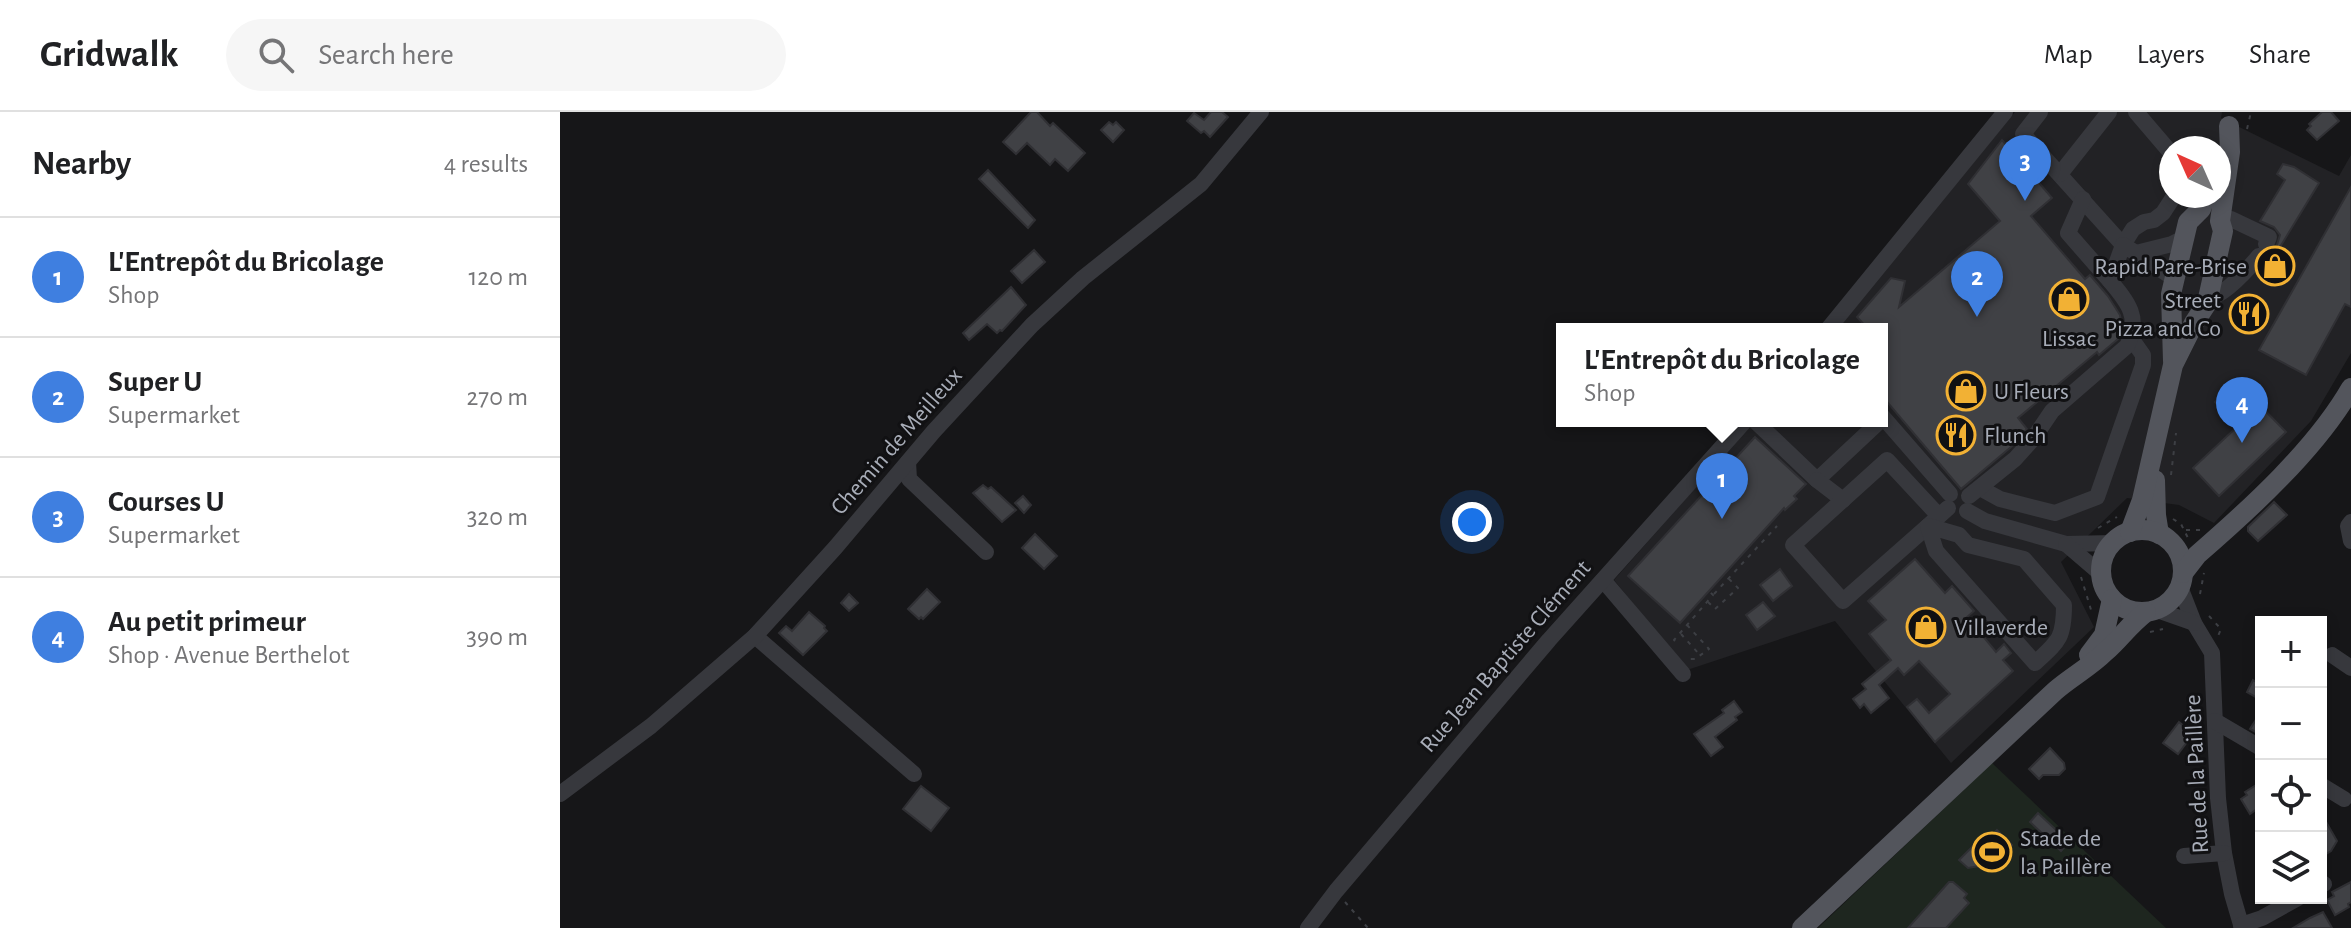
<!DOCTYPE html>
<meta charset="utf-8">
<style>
body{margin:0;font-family:"Alegreya Sans",sans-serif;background:#f6f6f6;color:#202124}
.controls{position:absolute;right:24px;bottom:24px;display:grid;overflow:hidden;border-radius:0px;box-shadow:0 4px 12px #0003}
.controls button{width:72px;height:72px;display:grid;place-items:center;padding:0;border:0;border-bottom:2px solid #e0e0e0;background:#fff;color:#202124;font:40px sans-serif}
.compass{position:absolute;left:1599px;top:24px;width:72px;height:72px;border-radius:50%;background:#fff;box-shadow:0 4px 12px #0003;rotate:315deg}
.you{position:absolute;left:912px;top:410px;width:28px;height:28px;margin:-20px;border:6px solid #fff;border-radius:50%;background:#1a73e8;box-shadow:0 0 0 12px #1a73e833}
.badge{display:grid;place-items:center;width:52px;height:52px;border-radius:50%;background:#7e622b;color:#fff;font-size:26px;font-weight:700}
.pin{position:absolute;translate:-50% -66px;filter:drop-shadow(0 2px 4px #0008)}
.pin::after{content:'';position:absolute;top:42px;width:28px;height:24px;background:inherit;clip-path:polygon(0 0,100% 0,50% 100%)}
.popup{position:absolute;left:996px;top:211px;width:332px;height:104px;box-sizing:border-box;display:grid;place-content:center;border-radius:0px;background:#fff;filter:drop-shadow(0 2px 6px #0005);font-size:26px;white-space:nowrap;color:#757577}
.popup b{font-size:30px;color:#202124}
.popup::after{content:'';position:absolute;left:50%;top:100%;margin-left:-16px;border:16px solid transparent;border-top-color:#fff}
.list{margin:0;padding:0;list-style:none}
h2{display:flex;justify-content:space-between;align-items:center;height:104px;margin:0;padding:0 32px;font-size:34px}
h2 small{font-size:26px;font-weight:400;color:#757577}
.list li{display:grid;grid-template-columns:52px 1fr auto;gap:24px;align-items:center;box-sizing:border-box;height:120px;padding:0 32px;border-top:2px solid #e0e0e0}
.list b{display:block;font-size:30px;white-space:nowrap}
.list p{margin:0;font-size:26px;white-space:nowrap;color:#757577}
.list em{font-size:26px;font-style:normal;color:#757577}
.icon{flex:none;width:44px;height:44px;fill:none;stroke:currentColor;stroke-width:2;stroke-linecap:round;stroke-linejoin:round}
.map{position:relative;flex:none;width:1791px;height:816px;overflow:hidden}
header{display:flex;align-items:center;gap:48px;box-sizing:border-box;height:112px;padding:0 40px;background:#fff;border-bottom:2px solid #e0e0e0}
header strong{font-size:38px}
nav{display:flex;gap:44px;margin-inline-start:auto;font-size:28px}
.search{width:560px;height:72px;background:#f6f6f6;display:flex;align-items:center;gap:20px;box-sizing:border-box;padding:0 28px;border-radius:44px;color:#757577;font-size:30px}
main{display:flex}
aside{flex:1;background:#fff}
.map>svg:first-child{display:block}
.built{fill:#222225;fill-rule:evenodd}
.green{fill:#1e261f}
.building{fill:#404145;stroke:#303034;stroke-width:2}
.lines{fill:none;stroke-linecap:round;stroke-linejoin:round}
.path{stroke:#3d3f44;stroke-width:2;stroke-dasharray:4 6;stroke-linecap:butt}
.minor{stroke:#37383d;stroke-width:16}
.major{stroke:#53555c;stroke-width:20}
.labels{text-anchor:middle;stroke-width:6;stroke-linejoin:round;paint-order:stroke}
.poi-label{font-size:24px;fill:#a8adb8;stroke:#111113;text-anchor:start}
.street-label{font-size:24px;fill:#a8adb8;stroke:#111113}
</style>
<header>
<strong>Gridwalk</strong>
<div class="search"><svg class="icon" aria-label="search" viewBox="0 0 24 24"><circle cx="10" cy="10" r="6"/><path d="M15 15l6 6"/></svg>Search here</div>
<nav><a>Map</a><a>Layers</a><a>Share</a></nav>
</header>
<main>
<aside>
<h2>Nearby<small>4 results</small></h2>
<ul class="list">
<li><span class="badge" style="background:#3f7fe0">1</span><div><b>L'Entrepôt du Bricolage</b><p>Shop</p></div><em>120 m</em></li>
<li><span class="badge" style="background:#3f7fe0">2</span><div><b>Super U</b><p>Supermarket</p></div><em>270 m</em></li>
<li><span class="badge" style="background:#3f7fe0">3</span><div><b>Courses U</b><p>Supermarket</p></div><em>320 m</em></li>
<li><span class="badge" style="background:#3f7fe0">4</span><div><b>Au petit primeur</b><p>Shop · Avenue Berthelot</p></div><em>390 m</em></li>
</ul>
</aside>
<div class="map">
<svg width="1791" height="816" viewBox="0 0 1791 816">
<rect width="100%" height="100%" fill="#161618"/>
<!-- built -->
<path class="built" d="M1455 0H1662L1661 6 1779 64 1791 43V241L1751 309 1654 411 1619 393 1567 386 1501 450 1534 515 1391 651 1275 509 1127 558 1054 468 1194 309H1322V217H1276ZM1611 36H1659V84H1611Z"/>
<!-- green -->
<polygon class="green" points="1432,651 1606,816 1258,816"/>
<!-- building -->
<g class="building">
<polygon points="471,0 477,0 490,14 493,11 525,41 508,59 495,47 490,53 467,31 456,42 443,30"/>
<polygon points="651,0 662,0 668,5 650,25 644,19 641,21 627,9 634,1 644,8"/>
<polygon points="1762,0 1771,0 1779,9 1757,28 1747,18 1751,14 1749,12"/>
<polygon points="549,10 553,13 556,10 564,18 553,30 541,18"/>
<polygon points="1442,28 1492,86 1471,104 1525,167 1530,163 1548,184 1560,203 1562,214 1558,227 1539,243 1537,240 1458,306 1467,317 1464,320 1451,335 1401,377 1322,284 1322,217 1308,217 1297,205 1331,166 1345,169 1339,195 1440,109 1408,72"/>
<polygon points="1723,52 1734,55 1759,71 1720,135 1731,141 1714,170 1703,163 1710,151 1708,150 1710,142 1716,136 1720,123 1714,115 1700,109 1725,68 1717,62"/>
<polygon points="428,58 475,108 468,116 419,67"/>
<polygon points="1791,75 1791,195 1785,192 1746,263 1699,238"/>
<polygon points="474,138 485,150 462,171 451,159"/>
<polygon points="451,175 466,193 442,219 440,218 437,221 427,212 409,228 403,221"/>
<polygon points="1676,269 1726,320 1659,384 1633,356 1678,314 1655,290"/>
<polygon points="1195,325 1246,372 1234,384 1237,387 1225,398 1224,396 1120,511 1068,464"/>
<polygon points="423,373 428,377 431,375 456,398 442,410 413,381"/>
<polygon points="463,384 471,393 464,401 455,391"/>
<polygon points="1714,390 1727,403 1698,429 1688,419 1688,415"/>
<polygon points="475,422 497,444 484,457 462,436"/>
<polygon points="1355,447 1385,481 1392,474 1414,499 1407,505 1436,540 1444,532 1451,541 1443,548 1453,559 1375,630 1347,595 1357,587 1369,601 1390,582 1359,549 1344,563 1338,556 1319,573 1329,586 1311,601 1304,592 1300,596 1293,587 1306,577 1302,572 1331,548 1309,522 1326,508 1308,489"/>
<polygon points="1220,457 1232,474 1213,489 1200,473"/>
<polygon points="367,477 380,490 363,507 361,505 359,507 348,497"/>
<polygon points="289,482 298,491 289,499 281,491"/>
<polygon points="1203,490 1215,504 1197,518 1186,503"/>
<polygon points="249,500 265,514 264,516 267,519 243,543 219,521 226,514 232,519"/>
<polygon points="1693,568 1701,573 1701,588 1687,580"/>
<polygon points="1174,589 1182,600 1175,605 1177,608 1155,625 1163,635 1151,644 1134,622 1164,601 1162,598"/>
<polygon points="1701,600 1701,623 1690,617"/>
<polygon points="1619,610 1633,622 1618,642 1603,631"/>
<polygon points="1490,636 1504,651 1505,657 1499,663 1483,663 1479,667 1469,657"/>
<polygon points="1701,670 1701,694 1690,702 1681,687 1687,683 1685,680"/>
<polygon points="361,674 389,696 371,719 343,697"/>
<polygon points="1478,701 1509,730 1501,739 1470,710"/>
<polygon points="1761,701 1777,729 1771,739 1761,745"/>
<polygon points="1437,718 1452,733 1436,750 1431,745 1425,753 1408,756 1399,748 1416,731 1421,735"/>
<polygon points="1389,770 1393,770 1407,782 1404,786 1409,791 1386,816 1348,816"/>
<polygon points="1791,770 1791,790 1788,792 1789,795 1775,803 1767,788 1774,784 1772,780"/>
<polygon points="1763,800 1772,816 1733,816 1750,806"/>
</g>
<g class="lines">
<!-- path -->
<g class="path">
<polyline points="1687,17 1691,0"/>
<polyline points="1611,363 1616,321"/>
<polyline points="1613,407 1621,412 1628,426"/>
<polyline points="1538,416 1557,405"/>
<polyline points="1626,418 1640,418"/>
<polyline points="1521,465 1532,501"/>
<polyline points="1154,482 1217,414"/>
<polyline points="1640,482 1644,461"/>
<polyline points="1148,490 1155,497 1178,476 1169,467"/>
<polyline points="1649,504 1661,517 1658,524"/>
<polyline points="1127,513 1149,537 1135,547 1129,547"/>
<polyline points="1590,520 1603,517"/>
<polyline points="1121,522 1140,543"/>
<polyline points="1115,529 1114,528 1153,483 1149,479"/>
<polyline points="785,790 808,816"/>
</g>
<!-- minor -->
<g class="minor">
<polyline points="1480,0 1463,22 1563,133 1573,117 1584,110 1594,108 1603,101 1614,84"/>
<polyline points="1576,0 1611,41"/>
<polyline points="1500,62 1549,0"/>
<polyline points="1523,87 1508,121 1550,169"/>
<polyline points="1660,109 1671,107 1709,125 1706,132"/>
<polyline points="1615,167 1576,141 1612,132 1624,126"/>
<path d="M1649 186C1665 183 1688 157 1699 144"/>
<polyline points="1268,217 1445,0"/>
<polyline points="1322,304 1390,382"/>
<polyline points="1195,309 1257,368 1320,309"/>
<polyline points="348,350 349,367 426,440"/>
<polyline points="1257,368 1283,388"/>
<polyline points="1420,376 1440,387 1495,401 1537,385 1583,253 1583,243 1571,226"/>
<path d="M1409 384 1455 347 1473 327 1492 299 1567 234C1581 206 1568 190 1550 169L1563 133 1576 141"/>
<polyline points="1407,399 1425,409 1506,432 1553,431"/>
<polyline points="1379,404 1327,348 1233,433 1283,489 1368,414 1388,396"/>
<polyline points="1791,410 1788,414 1791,429"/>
<path d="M1368 414 1399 423 1408 433 1464 447 1504 493C1504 526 1499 529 1475 551L1376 439Z"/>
<polyline points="1506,432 1541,462"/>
<polyline points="1043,468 1123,562"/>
<polyline points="1620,475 1634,511 1652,541 1658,686 1664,741 1672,782 1682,816"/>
<polyline points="1597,498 1634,511"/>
<polyline points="195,524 354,662"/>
<polyline points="1772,543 1791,556"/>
<polyline points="1655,609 1701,636"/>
<polyline points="1761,673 1784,687"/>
<polyline points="0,682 91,614 195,524 275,436 374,319 472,213 523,166 641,72 701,0"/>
<polyline points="1624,744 1664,741"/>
<polyline points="1761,773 1764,772"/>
<polyline points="1681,813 1702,806 1738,786"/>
<polyline points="748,816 776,779 989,528 1185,309"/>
</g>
<!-- major -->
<g class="major">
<polyline points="1613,249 1611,182 1628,110 1641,97 1646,84"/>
<polyline points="1595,368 1596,403 1599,422"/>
<circle cx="1582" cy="459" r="41"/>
<polyline points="1570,420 1582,388 1613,253 1634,211 1647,191 1663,119 1660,109 1670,40 1669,14"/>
<path d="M1623 461 1637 443C1690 397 1756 337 1791 276"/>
<polyline points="1529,543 1544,523 1552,487"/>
<path d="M1242 816 1495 579C1511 565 1530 555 1545 540 1561 526 1568 514 1586 500"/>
</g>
</g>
<!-- icons -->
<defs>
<symbol id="shop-ring" viewBox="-11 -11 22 22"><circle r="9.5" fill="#111113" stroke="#f2b134" stroke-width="1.5"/><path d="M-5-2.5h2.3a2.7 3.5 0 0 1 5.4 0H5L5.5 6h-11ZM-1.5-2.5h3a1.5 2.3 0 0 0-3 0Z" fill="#f2b134"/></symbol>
<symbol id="restaurant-ring" viewBox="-11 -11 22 22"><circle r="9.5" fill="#111113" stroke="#f2b134" stroke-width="1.5"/><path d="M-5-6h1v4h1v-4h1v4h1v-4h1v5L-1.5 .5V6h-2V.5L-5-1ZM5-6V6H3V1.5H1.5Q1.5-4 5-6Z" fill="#f2b134"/></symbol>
<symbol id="stadium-ring" viewBox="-11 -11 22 22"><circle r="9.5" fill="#111113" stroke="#f2b134" stroke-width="1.5"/><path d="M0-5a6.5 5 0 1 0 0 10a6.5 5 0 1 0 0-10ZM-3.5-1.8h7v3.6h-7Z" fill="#f2b134"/></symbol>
</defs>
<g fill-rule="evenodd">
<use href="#shop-ring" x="1693" y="132" width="44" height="44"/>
<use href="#shop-ring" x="1487" y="165" width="44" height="44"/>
<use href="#restaurant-ring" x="1667" y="180" width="44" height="44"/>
<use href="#shop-ring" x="1384" y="257" width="44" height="44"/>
<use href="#restaurant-ring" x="1374" y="301" width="44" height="44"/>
<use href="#shop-ring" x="1344" y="493" width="44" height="44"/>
<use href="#stadium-ring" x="1410" y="718" width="44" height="44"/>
</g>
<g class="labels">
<!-- poi labels -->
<g class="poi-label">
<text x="1687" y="162" text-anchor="end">Rapid Pare-Brise</text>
<text x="1661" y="196" text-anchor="end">Street<tspan x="1661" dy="28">Pizza and Co</tspan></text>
<text x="1509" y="234" text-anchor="middle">Lissac</text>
<text x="1434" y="287">U Fleurs</text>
<text x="1424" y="331">Flunch</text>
<text x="1394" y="523">Villaverde</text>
<text x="1460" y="734">Stade de<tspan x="1460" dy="28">la Paillère</tspan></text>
</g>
<!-- street labels -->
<g class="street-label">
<text transform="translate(336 329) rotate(-49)" y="8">Chemin de Meilleux</text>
<text transform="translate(945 544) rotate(-49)" y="8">Rue Jean Baptiste Clément</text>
<text transform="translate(1636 662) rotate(-93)" y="8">Rue de la Paillère</text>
</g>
</g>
</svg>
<div class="controls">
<button>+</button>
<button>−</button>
<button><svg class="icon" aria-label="locate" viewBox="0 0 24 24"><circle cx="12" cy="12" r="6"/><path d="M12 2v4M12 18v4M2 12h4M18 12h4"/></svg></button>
<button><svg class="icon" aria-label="layers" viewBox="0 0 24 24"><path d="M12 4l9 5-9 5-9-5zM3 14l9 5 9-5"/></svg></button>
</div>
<svg class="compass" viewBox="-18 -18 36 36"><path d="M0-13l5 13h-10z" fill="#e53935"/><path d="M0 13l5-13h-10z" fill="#757577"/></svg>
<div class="you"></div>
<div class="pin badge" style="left:1162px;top:407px;background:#3f7fe0">1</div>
<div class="popup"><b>L'Entrepôt du Bricolage</b>Shop</div>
<div class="pin badge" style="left:1417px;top:205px;background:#3f7fe0">2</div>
<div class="pin badge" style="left:1465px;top:89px;background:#3f7fe0">3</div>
<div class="pin badge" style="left:1682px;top:331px;background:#3f7fe0">4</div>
</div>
</main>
